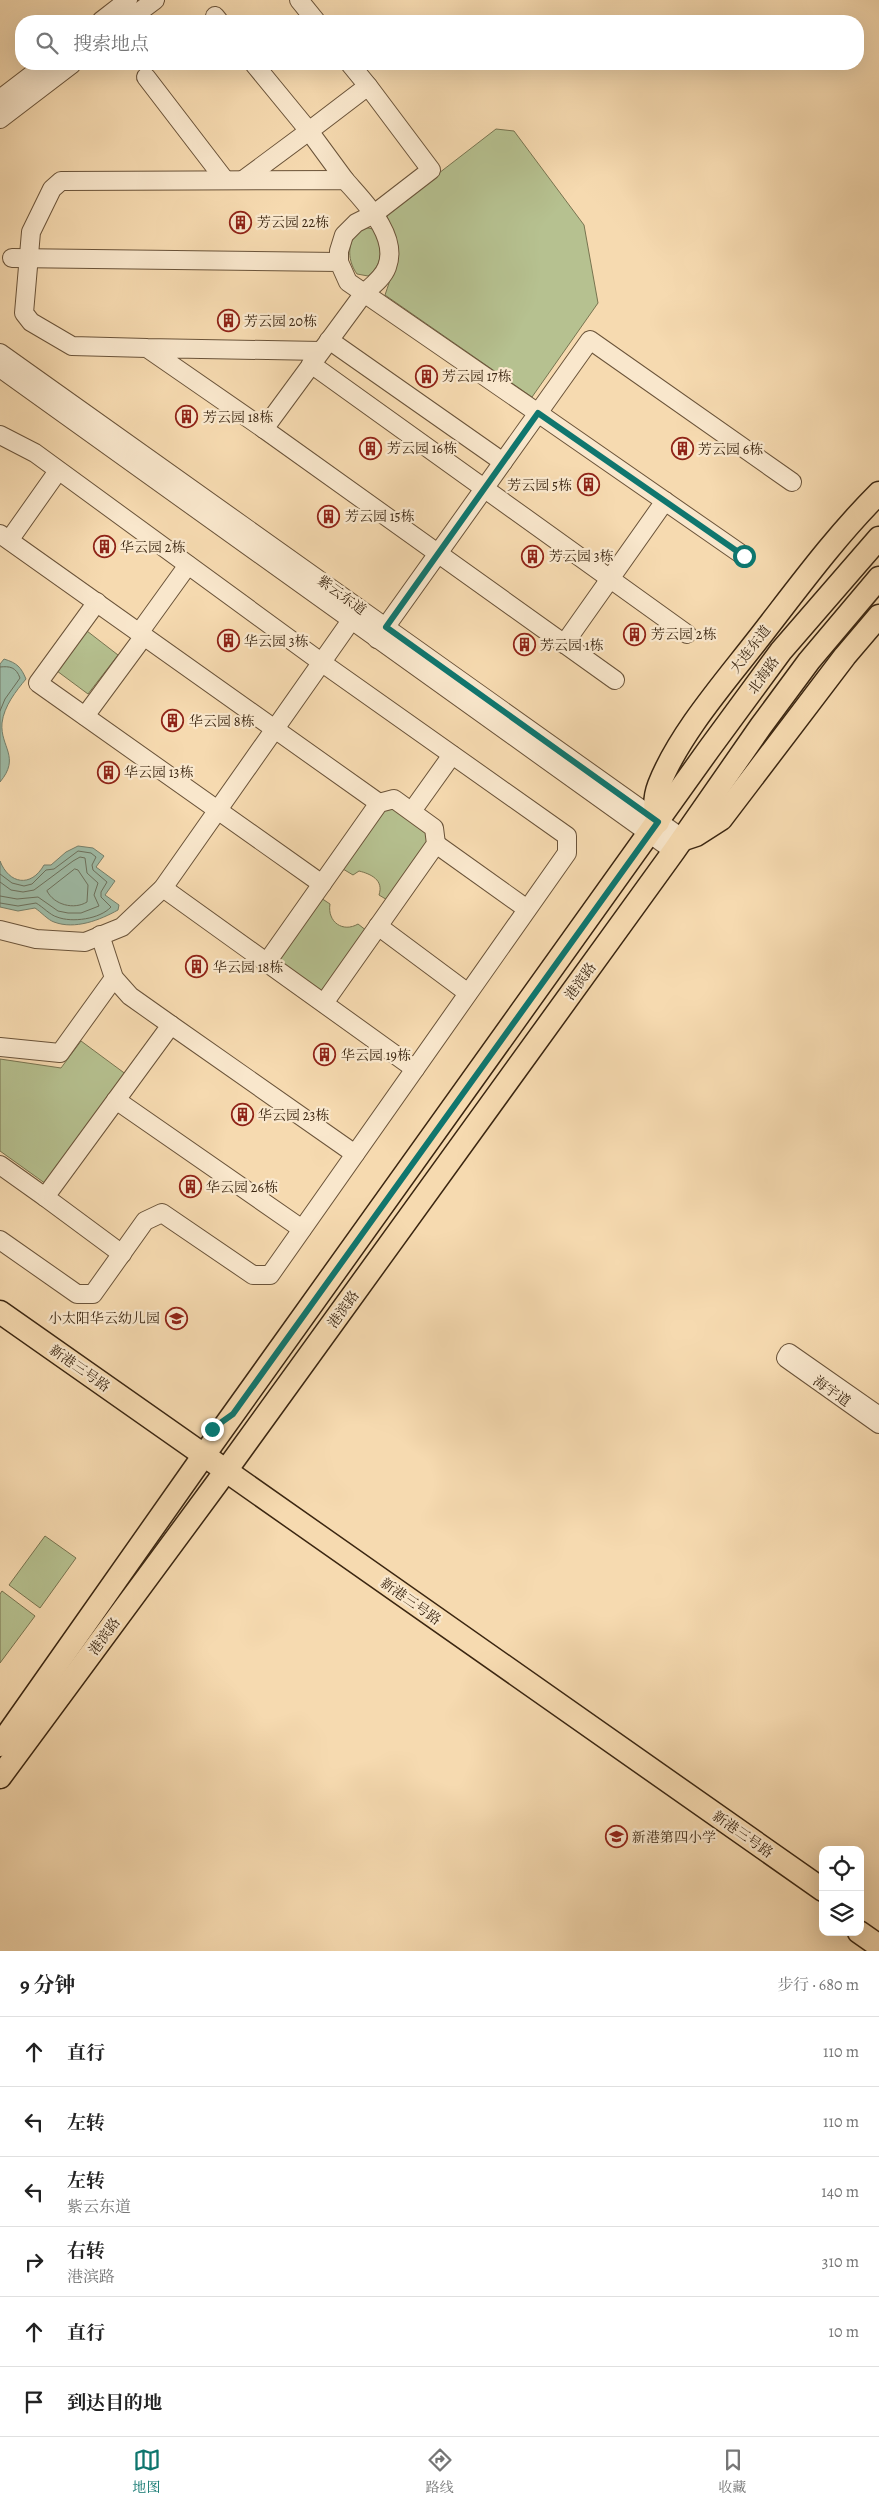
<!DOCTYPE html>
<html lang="zh">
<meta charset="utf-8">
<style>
body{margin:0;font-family:Alegreya,"Noto Serif SC",serif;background:#f6f6f6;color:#222}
.controls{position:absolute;right:15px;bottom:15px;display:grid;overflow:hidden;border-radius:10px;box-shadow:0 5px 20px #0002}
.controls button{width:45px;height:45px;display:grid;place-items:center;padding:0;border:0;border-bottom:1px solid #e0e0e0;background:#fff;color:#222;font:25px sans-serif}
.stop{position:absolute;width:15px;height:15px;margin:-11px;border:4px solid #0f766e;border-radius:50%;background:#fff}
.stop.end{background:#0f766e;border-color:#fff;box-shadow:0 1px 5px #0008}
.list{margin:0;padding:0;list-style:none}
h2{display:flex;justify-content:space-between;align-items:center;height:65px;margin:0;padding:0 20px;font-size:21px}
h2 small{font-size:16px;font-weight:400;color:#767676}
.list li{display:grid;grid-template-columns:32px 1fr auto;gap:15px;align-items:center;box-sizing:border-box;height:70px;padding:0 20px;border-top:1px solid #e0e0e0}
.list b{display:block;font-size:19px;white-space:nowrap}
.list p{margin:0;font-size:16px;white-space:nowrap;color:#767676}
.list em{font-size:16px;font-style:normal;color:#767676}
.icon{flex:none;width:28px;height:28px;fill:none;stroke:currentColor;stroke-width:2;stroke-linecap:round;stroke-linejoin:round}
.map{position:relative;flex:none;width:879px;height:1951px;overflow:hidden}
.search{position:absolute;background:#fff;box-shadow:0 5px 20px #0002;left:15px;right:15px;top:15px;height:55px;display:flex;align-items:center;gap:12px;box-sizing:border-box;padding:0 18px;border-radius:20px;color:#767676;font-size:19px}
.sheet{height:485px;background:#fff}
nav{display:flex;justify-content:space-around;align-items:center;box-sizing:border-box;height:70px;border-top:1px solid #e0e0e0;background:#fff;font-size:14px;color:#767676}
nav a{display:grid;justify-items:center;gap:2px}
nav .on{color:#0f766e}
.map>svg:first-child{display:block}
.green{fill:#b6c190;stroke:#787450}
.water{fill:#9ebba6;stroke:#767f6a}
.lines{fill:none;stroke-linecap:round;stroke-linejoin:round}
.shore{stroke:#6c705c;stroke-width:1}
.minor-casing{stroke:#6a5339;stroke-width:20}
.major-casing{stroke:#3b2611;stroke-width:25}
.minor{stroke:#f9e7cc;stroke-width:18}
.major{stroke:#f6dab0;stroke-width:22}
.route{stroke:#0f766e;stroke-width:6}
.labels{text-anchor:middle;stroke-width:4.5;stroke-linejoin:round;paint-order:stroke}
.poi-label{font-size:14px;fill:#3b2611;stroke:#f9e7cc;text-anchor:start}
.street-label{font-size:14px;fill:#3b2611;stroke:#f9e7cc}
</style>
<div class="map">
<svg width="879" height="1951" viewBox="0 0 879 1951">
<rect width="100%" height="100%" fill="#f6dab0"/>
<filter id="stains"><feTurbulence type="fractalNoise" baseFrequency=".004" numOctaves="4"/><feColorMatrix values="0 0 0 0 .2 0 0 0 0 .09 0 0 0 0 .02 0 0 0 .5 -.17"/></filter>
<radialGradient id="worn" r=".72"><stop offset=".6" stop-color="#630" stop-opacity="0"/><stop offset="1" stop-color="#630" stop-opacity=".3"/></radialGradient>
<!-- green -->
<g class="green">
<path d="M496 129 514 131 584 225 598 303 532 397 385 295C397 260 400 249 386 214Z"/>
<path d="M363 227 373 229C383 247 384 263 368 276L357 274C346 259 347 238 363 227Z"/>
<polygon points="87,631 118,655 88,694 57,671"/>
<path d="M395 809 427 831 428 843 389 901 379 895C384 880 371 874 359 871L353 875 343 869 384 810Z"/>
<path d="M321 898 330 904C327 922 343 933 358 924L367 931 323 994 277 962Z"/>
<polygon points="81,1041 127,1075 46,1184 0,1151 0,1059 61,1068"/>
<polygon points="45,1536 76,1558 40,1608 9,1585"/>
<polygon points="2,1591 35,1616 0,1663 0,1594"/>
</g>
<!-- water -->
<g class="water">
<path d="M4 659C17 663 21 667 26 679 16 691 4 706 2 723 0 747 21 757 0 782V664Z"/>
<path d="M78 846 93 848 104 856 96 867 115 881 105 895 119 905 118 910C100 920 75 930 54 922 48 920 41 912 35 908L18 911 0 907V861C9 884 31 888 44 865H51L66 852Z"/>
</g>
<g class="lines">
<!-- shore -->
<g class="shore">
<path d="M0 667C10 666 16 667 20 678L5 699 0 711"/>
<path d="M75 869 78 870 88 885 87 902C74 910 54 905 47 891Z"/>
<path d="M0 874 12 883 24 886 32 884 46 870 54 869 78 851 91 853 96 857 92 865 93 870 107 882 101 892V897L111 907C100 919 72 923 57 917 50 915 43 907 36 903L18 906 0 903"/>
<polyline points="0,882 11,890 23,892 34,890 73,861 80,857 85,858 87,873 98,883 94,895 99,906 81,913 68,913 58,911 38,897 17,899 0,896"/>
</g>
<defs>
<g id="minor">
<polyline points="299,0 316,21"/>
<polyline points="215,16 219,21"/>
<polyline points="101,21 128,0"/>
<polyline points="127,21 155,0"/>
<polyline points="350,64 368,86"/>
<polyline points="146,77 225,180"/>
<polyline points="0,99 46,64"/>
<polyline points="0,119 72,64"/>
<polyline points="243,180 309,131 254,64"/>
<polyline points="12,258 339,262 348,282 538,413 377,639"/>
<polyline points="339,262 339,251 344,235 356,223 374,214 431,170 368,86 309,131 345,180"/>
<polyline points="329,340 503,462"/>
<path d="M147 348 72 346 31 322 24 313 31 232 52 189 61 181 345 180C364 202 399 235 387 267 383 278 372 286 364 293L264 429 147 348 321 351"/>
<polyline points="0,353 683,839"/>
<polyline points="311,364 687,634"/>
<polyline points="0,368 674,851"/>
<polyline points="264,429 615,680"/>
<polyline points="0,435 35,453 321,662 567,836 567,853 270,1275 253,1275 162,1213 145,1221 93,1294 77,1294 0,1240"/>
<polyline points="0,534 379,803"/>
<polyline points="10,539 58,471"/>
<polyline points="744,556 538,413 590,340 792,482"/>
<polyline points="97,602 38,683 322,884"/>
<polyline points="139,633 188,565"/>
<polyline points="564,644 665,501"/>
<polyline points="85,716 144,636"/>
<polyline points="412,811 452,755"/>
<polyline points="436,844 527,909"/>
<polyline points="163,888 415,1069"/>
<polyline points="378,926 468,993"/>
<polyline points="0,930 36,939 85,942 122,927 163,888 357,612"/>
<polyline points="100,935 114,978 130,996 171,1025 45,1197 122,1254"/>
<polyline points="267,962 379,803 394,799 434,828 436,844 324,1003"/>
<polyline points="171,1025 355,1154"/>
<polyline points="0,1047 60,1053 114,978"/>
<polyline points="116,1100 302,1229"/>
<polyline points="0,1165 45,1197"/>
<polyline points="879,1416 789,1353 786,1358 879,1424"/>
</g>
<g id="major">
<path d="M658 822C654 809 654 798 659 785 678 736 723 684 755 643 795 592 833 539 879 493"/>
<polyline points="684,839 696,835 721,819 845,656 879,616"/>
<polyline points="0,1312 823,1890"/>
<polyline points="0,1745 204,1455 709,749 781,651 879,538"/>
<polyline points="0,1777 217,1483 674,851 761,726 809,661 879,578"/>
<polyline points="859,1932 879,1946"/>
</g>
</defs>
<!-- minor casing -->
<use href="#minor" class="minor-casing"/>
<!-- major casing -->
<use href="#major" class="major-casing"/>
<!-- minor -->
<use href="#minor" class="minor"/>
<!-- major -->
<use href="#major" class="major"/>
</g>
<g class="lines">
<!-- route -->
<polyline class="route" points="212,1429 233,1414 658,822 386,627 538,413 744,556"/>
</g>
<!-- icons -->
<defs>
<symbol id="building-ring" viewBox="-11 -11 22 22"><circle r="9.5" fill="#f9e7cc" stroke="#8f2418" stroke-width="1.5"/><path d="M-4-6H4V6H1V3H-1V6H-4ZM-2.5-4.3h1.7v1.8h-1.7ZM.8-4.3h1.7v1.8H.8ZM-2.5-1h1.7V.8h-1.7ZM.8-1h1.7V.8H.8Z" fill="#8f2418"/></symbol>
<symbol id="school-ring" viewBox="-11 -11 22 22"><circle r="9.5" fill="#f9e7cc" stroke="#8f2418" stroke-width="1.5"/><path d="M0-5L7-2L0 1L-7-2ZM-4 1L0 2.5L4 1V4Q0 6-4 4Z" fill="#8f2418"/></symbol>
</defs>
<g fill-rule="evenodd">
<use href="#building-ring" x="228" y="210" width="25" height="25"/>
<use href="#building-ring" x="216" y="308" width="25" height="25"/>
<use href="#building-ring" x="414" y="364" width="25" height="25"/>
<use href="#building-ring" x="174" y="404" width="25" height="25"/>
<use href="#building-ring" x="358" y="436" width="25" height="25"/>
<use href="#building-ring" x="670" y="436" width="25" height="25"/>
<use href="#building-ring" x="576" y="472" width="25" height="25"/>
<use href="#building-ring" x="316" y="504" width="25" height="25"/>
<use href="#building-ring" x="92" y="534" width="25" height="25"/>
<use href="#building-ring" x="520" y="544" width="25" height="25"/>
<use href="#building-ring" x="622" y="622" width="25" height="25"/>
<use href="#building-ring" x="216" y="628" width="25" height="25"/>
<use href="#building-ring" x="512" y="632" width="25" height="25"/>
<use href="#building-ring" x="160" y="708" width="25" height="25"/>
<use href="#building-ring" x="96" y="760" width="25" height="25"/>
<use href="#building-ring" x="184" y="954" width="25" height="25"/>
<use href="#building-ring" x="312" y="1042" width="25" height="25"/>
<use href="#building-ring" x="230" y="1102" width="25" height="25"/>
<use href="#building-ring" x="178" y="1174" width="25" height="25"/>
<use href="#school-ring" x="164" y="1306" width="25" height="25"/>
<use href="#school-ring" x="604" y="1824" width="25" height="25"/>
</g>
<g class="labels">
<!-- poi labels -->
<g class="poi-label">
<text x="257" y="227">芳云园 22栋</text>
<text x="244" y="326">芳云园 20栋</text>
<text x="442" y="381">芳云园 17栋</text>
<text x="203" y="422">芳云园 18栋</text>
<text x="387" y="453">芳云园 16栋</text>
<text x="698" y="454">芳云园 6栋</text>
<text x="572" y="490" text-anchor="end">芳云园 5栋</text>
<text x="345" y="521">芳云园 15栋</text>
<text x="120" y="552">华云园 2栋</text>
<text x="549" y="561">芳云园 3栋</text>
<text x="651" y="639">芳云园 2栋</text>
<text x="244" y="646">华云园 3栋</text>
<text x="540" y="650">芳云园 1栋</text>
<text x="189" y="726">华云园 8栋</text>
<text x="124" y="777">华云园 13栋</text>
<text x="213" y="972">华云园 18栋</text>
<text x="341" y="1060">华云园 19栋</text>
<text x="258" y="1120">华云园 23栋</text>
<text x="206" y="1192">华云园 26栋</text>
<text x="160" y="1323" text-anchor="end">小太阳华云幼儿园</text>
<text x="632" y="1842">新港第四小学</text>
</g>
<!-- street labels -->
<g class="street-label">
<text transform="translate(342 595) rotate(36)" y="5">紫云东道</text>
<text transform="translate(750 649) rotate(-52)" y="5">大连东道</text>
<text transform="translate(763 675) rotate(-54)" y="5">北海路</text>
<text transform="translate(580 981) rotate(-54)" y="5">港滨路</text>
<text transform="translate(343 1309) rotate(-54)" y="5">港滨路</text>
<text transform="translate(80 1368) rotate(35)" y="5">新港三号路</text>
<text transform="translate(832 1391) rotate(35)" y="5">海宇道</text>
<text transform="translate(411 1601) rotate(35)" y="5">新港三号路</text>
<text transform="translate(104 1636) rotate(-54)" y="5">港滨路</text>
<text transform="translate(743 1834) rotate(35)" y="5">新港三号路</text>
</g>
</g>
<rect width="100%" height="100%" filter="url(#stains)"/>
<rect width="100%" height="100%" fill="url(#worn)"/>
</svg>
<div class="controls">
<button><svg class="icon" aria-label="locate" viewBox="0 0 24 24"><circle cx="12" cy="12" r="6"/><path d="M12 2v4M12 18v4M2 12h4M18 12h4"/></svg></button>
<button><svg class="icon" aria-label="layers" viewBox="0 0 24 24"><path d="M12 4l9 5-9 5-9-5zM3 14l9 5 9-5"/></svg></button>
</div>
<div class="stop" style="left:744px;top:556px"></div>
<div class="stop end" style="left:212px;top:1429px"></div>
<div class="search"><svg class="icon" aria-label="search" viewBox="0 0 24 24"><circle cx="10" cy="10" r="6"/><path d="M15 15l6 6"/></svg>搜索地点</div>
</div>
<section class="sheet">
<h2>9 分钟<small>步行 · 680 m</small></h2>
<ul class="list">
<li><svg class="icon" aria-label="ahead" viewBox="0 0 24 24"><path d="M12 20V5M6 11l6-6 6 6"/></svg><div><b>直行</b></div><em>110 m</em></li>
<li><svg class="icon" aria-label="left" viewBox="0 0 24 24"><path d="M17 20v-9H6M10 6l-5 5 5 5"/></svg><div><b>左转</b></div><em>110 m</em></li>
<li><svg class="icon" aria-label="left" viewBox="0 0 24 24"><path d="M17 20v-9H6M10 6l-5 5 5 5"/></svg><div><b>左转</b><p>紫云东道</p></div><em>140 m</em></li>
<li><svg class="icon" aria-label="right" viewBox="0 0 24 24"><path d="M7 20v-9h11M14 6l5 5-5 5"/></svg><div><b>右转</b><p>港滨路</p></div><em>310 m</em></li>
<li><svg class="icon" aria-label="ahead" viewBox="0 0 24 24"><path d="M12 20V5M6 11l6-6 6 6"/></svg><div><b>直行</b></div><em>10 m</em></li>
<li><svg class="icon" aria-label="arrive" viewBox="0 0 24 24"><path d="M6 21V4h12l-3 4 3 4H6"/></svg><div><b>到达目的地</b></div></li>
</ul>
</section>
<nav>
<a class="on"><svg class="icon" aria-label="map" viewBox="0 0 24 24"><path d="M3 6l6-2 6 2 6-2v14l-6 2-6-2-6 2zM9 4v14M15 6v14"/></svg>地图</a>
<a><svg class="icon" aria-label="directions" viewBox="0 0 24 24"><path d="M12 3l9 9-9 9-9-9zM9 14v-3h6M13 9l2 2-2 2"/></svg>路线</a>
<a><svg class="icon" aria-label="saved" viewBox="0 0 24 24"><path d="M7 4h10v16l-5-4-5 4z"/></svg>收藏</a>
</nav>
